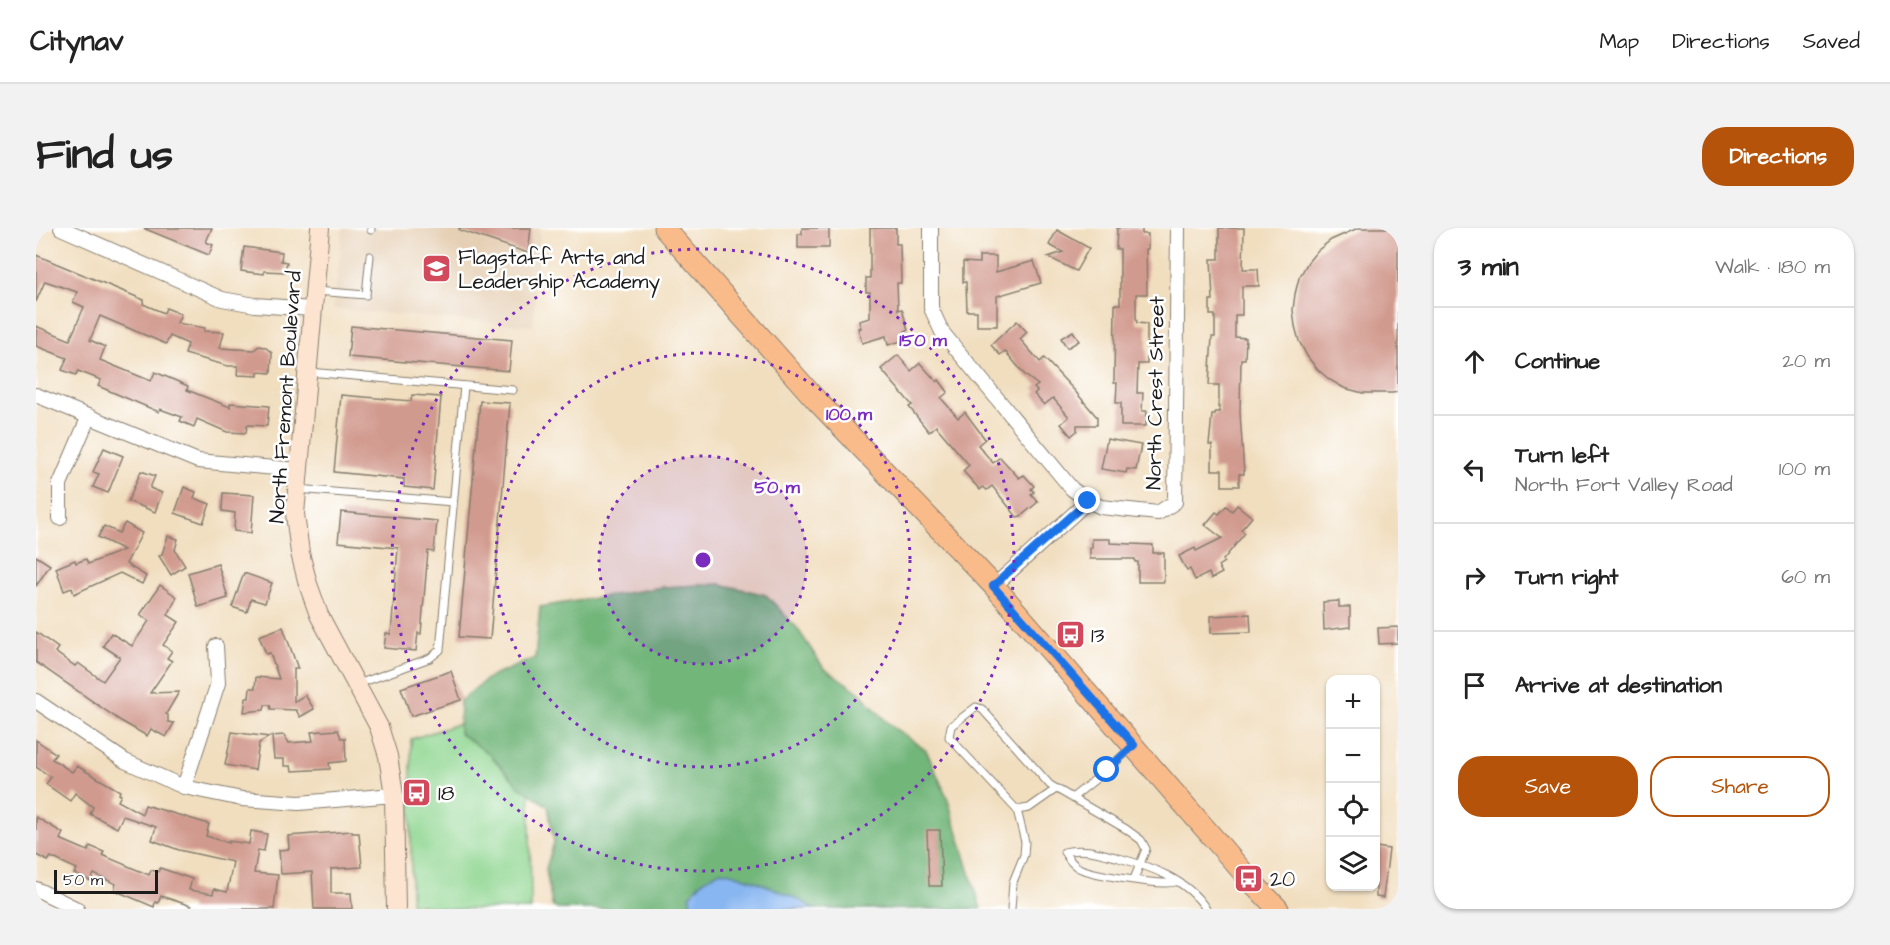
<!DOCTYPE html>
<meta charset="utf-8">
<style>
body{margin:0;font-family:"Architects Daughter",sans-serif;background:#f2f2f2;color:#222}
.controls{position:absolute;right:18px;bottom:18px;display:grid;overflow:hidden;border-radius:12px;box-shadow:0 2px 4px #0004}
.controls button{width:54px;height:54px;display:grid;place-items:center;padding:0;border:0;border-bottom:2px solid #e0e0e0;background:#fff;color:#222;font:30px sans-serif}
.scale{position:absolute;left:18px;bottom:15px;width:104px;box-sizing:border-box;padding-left:6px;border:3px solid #1c1c1c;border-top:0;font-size:16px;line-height:21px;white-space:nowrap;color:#1c1c1c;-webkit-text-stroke:4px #fff;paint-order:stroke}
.stop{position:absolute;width:18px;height:18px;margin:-14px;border:4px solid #1a73e8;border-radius:50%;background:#fff}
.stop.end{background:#1a73e8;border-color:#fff;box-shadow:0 2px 6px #0008}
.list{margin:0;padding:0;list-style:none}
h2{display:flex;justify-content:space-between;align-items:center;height:78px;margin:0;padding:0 24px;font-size:26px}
h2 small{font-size:20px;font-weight:400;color:#767676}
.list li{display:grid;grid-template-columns:39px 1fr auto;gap:18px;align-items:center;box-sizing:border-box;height:108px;padding:0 24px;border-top:2px solid #e0e0e0}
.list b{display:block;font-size:22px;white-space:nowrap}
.list p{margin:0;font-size:20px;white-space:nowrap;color:#767676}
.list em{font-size:20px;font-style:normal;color:#767676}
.actions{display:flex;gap:12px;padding:18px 24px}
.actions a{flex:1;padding:14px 0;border:2px solid #b45309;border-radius:24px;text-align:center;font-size:21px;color:#b45309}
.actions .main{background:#b45309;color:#fff}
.icon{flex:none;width:33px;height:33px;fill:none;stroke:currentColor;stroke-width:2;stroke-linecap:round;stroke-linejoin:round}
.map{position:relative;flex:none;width:1362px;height:681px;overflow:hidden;border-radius:24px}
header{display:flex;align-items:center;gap:36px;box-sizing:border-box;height:84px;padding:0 30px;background:#fff;border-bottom:2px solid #e0e0e0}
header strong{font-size:28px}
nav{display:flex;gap:33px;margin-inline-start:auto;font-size:21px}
.intro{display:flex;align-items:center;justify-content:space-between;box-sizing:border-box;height:144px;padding:0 36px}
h1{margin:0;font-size:42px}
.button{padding:15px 27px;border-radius:24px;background:#b45309;color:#fff;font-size:21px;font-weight:700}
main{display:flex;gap:36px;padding:0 36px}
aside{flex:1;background:#fff;border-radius:24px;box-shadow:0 2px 4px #0004}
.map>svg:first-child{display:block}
.built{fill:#e6d0b5}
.green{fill:#8ed58f;stroke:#557856;stroke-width:1.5}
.forest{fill:#72b67a;stroke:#47694b;stroke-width:1.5}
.water{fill:#87b6f1;stroke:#526986;stroke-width:1.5}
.building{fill:#d19a8e}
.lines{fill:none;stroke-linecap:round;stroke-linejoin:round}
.lane-casing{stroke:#867d6e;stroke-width:9}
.street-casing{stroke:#867d6e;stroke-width:16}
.secondary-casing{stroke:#867d6e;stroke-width:20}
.primary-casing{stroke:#867d6e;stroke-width:23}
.lane{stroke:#fff;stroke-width:7}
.street{stroke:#fff;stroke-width:14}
.secondary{stroke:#fde4d1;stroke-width:18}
.primary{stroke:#fabb8b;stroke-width:21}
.route{stroke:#1a73e8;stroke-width:8}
.ring{fill:none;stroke:#7b2cbf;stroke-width:3;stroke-dasharray:3 6}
.labels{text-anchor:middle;stroke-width:5;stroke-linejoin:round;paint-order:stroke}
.poi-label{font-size:21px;fill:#1c1c1c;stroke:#fff;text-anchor:start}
.street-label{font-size:21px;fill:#1c1c1c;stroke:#fff}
.centre{fill:#7b2cbf;stroke:#fff;stroke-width:3}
.ring-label{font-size:18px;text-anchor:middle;font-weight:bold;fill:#7b2cbf;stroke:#fff;stroke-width:5;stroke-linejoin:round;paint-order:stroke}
</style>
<header>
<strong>Citynav</strong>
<nav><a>Map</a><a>Directions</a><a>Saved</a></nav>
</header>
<div class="intro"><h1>Find us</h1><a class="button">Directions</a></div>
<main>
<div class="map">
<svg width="1362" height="681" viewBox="0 0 1362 681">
<rect width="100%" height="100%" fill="#fff"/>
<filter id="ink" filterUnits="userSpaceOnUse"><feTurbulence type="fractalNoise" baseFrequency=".0167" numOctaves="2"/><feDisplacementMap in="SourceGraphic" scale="12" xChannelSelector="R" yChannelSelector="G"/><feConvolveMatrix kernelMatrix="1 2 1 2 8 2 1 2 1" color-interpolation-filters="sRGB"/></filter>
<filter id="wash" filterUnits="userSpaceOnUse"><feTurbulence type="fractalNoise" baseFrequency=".008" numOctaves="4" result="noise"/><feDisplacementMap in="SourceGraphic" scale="24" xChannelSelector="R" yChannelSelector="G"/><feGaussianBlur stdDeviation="1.35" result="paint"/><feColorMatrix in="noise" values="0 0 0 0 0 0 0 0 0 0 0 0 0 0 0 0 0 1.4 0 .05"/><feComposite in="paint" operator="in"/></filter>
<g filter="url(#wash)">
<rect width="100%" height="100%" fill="#f1debf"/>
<!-- built -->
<polygon class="built" points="307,0 504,0 497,98 297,81"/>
<!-- green -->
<polygon class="green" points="493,493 495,681 411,681 375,675 375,511 425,495"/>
<!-- forest -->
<polygon class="forest" points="684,356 730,367 761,400 787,439 823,464 854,497 890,522 911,569 945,681 521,681 516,677 510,641 518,614 512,578 483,558 452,525 423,505 424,473 452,450 499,430 504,379 627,359"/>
<!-- water -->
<path class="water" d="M685 643C708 647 759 668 778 681H655L654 668C664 653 669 651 685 643Z"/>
<g id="blocks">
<!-- building -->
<g class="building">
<polygon points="107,0 176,0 170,14 177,17 173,27"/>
<polygon points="423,0 495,0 492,25 423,2"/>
<polygon points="766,0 793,0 793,20 762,20 762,6 766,6"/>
<polygon points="834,0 860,0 860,16 864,16 865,55 861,55 862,82 866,81 872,102 869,103 872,111 852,117 850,108 826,115 822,100 825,100 823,93 834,90 834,64 830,64 830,50 834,50"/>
<polygon points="1081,0 1106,0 1106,6 1112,6 1112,21 1110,21 1111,66 1100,66 1100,89 1101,95 1111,96 1111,136 1102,136 1101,165 1107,165 1106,183 1111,183 1110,198 1085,198 1085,175 1080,175 1081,155 1078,155 1079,76 1084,76 1084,21 1080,21"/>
<polygon points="1183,0 1208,0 1207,41 1222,41 1223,58 1206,58 1206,87 1199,87 1199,109 1210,110 1209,131 1205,131 1204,185 1208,246 1203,246 1203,258 1186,258 1186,242 1176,242 1176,217 1173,217 1176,187 1179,187 1179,184 1183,184 1183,157 1173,157 1176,109 1179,109 1179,87 1174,87 1174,72 1177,72 1175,31 1183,31"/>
<polygon points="1322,0 1362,0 1362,164 1356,165 1327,165 1308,160 1294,152 1281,141 1271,128 1263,113 1259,98 1257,82 1259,66 1263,50 1272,34 1281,23 1295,12"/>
<polygon points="1021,2 1053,20 1040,43 1012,29 1027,24 1013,17"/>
<polygon points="208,19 246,24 245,33 251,34 249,44 228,43 228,46 205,43"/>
<polygon points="0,27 108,72 107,76 128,85 130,80 145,86 141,95 169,100 168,103 188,104 184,120 218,122 223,118 229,119 236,125 235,145 222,144 222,148 201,147 202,138 192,138 149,126 152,116 134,108 130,116 64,88 54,112 69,119 64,132 115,153 119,144 152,158 151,162 194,179 194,175 233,178 231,198 211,197 210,205 191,204 161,191 158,199 144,193 146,189 124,181 123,184 62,158 65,152 42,143 40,147 26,142 31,130 0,118 0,98 34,112 48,79 37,74 41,64 9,53 0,74"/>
<polygon points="943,28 960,28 960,44 998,33 1005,55 961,68 961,98 941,98 941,83 931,83 930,54 927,54 927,34 943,35"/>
<polygon points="981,93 991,104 984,111 1004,134 1008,130 1038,162 1061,189 1061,197 1041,197 1041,203 1035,208 1025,196 1033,189 1017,170 1008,177 998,166 1001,163 998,160 1002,157 989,147 969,123 964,127 955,117"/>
<polygon points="315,98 476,112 473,143 312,129"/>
<polygon points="1037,103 1043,113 1031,120 1025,110"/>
<polygon points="862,127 875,143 884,135 901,154 903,152 912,164 905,170 922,190 929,184 949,211 942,217 957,235 964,229 983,250 988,247 998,258 995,261 998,264 995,266 1002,274 985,288 981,289 956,258 951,262 947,259 944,262 927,243 933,237 900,198 893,204 873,179 876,177 845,141"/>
<polygon points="305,167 375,173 376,167 405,169 397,262 368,259 368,251 298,244"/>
<polygon points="444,173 474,175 454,411 423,409"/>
<polygon points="1071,211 1105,217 1100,242 1091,241 1090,245 1065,241"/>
<polygon points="68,220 87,228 72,265 57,259 63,246 57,244"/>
<polygon points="105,243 119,248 114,260 126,265 119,284 92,273"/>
<polygon points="148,259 160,264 158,270 174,276 167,295 139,285"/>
<polygon points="187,265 218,267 215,305 198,303 199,285 186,283"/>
<polygon points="1201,277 1216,289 1205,302 1209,305 1187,332 1188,334 1182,338 1186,345 1175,351 1173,345 1159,352 1154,341 1151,343 1143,328 1159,320 1160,323 1186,310 1169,297 1180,284 1183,286 1190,278 1196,283"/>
<polygon points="305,284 401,293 398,324 392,323 385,406 382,405 380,423 348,420 350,405 355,406 362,320 302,314"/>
<polygon points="89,295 106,305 90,336 110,348 106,356 84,345 38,366 36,360 28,363 20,340 39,332 40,335 50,331 52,336 88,322 62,309 68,298 83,305"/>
<polygon points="132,308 142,311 139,322 149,338 135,347 123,328 126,326"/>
<polygon points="1056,311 1074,311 1074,315 1117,317 1117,325 1128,325 1128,354 1102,354 1102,334 1099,334 1099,331 1054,331 1054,320 1056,320"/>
<polygon points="0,328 14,337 0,358"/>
<polygon points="182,336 192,370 162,379 152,345"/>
<polygon points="208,345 236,355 229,375 215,371 211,384 196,379"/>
<polygon points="124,357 141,369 132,387 143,394 127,417 136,423 131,430 136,433 114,465 143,464 130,486 132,487 132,494 138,495 130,509 115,501 111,508 85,493 0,434 0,404 22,420 19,424 39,438 42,435 67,453 84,429 67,418 75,405 96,418 113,393 104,387"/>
<polygon points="1303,373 1303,379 1314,379 1314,399 1288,402 1287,374"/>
<polygon points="1214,386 1215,404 1175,405 1175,388"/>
<polygon points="247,399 262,441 258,441 258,474 269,467 278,481 264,489 260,482 235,481 234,477 229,477 228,482 208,484 210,470 213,470 214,460 219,460 220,449 243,451 234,425 230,426 223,408"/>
<polygon points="1362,399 1362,415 1343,416 1342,400"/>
<polygon points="415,443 425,472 375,488 365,460"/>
<polygon points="302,502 305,510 309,510 310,533 293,535 294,541 256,543 255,538 248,538 248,531 238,531 236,508 248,507 253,515 277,513 275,504"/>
<polygon points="196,504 233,509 223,515 219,542 189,537"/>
<polygon points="0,512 20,526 16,531 36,544 41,538 84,563 83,566 85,567 82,573 106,586 109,577 173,596 170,608 193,615 193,613 213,616 215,603 231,606 228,623 222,622 218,645 242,647 238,681 154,681 155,678 125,668 122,675 119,674 118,679 78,662 80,656 58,646 55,653 38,646 41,641 15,629 12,633 0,627 0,589 27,605 24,611 52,623 54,618 68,624 66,627 113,647 115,642 122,644 124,640 156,651 153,662 177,666 178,661 191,664 197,634 143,622 116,612 120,599 87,588 81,600 54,586 57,579 39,565 34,573 10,556 15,549 0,539"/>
<polygon points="891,602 904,602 906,658 893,658"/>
<polygon points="316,603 316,605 323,605 326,639 295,641 295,665 315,665 316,681 278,681 276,644 245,646 243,622 253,621 252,608"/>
<polygon points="1340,619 1353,621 1347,670 1340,669"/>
</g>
</g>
</g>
<g filter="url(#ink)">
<use href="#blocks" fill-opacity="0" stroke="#867d6e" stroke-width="1.5"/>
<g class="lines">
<defs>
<g id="lane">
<polyline points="335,2 335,0"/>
<polyline points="280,63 330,67 334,28"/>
<polyline points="273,144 477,162"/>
<polyline points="261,261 417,274"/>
<polyline points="322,456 394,430 404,422 428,158"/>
<polyline points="1020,561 993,580 981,582 913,509 915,498 940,479 946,481 1014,557 1090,601 1105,612 1110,621 1098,651"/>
<polyline points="1036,570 1071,542 1096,519"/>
<path d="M1139 654C1124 658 1061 647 1045 641 1037 638 1033 631 1028 624 1047 619 1064 625 1083 630 1115 639 1151 651 1170 681"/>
<polyline points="975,681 977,654 988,627 989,614 981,582"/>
</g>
<g id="street">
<polyline points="25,0 186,71 219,77 276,81"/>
<polyline points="895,0 895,80 906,104 1036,261 1052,273 1065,279 1122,285 1139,274 1142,0"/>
<polyline points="0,167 162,233 262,242"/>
<polyline points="24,290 24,256 53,188"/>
<polyline points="958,358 1052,273"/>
<polyline points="0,473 89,533 148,559 206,571 263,575 358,567"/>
<polyline points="148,559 182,455 180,418"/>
<polyline points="0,661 41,681"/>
</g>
<polyline id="secondary" points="284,0 259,286 264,325 272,356 283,387 343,499 352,528 358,567 360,681"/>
<polyline id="primary" points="628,0 781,173 958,358 1213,651 1242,681"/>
</defs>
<!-- lane casing -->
<use href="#lane" class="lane-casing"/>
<!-- street casing -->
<use href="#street" class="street-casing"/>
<!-- secondary casing -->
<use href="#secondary" class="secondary-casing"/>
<!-- primary casing -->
<use href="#primary" class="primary-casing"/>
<!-- lane -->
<use href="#lane" class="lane"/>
<!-- street -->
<use href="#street" class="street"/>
<!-- secondary -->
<use href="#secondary" class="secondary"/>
<!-- primary -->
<use href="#primary" class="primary"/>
</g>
</g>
<g class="lines" filter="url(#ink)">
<!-- route -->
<polyline class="route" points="1052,273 957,358 1098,517 1071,542"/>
</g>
<!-- distance rings -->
<circle cx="667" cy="332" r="104" fill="#7b2cbf" fill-opacity=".12"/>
<g class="ring">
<circle cx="667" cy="332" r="104"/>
<circle cx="667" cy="332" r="207"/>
<circle cx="667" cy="332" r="311"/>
</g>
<!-- icons -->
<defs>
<symbol id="university-square" viewBox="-11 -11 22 22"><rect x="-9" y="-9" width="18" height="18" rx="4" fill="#d1495b" stroke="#fff"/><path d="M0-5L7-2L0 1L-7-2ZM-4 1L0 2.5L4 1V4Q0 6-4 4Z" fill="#fff"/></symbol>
<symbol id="bus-square" viewBox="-11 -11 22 22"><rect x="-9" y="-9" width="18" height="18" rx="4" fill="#d1495b" stroke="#fff"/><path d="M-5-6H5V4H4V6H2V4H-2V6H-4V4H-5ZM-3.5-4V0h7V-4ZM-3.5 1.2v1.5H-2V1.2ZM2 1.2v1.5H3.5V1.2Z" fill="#fff"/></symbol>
</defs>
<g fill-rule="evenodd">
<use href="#university-square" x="384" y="24" width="33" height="33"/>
<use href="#bus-square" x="1018" y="390" width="33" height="33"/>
<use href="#bus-square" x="364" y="548" width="33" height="33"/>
<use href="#bus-square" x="1196" y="634" width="33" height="33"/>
</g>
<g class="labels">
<!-- poi labels -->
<g class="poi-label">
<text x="422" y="36">Flagstaff Arts and<tspan x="422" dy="24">Leadership Academy</tspan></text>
<text x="1055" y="414">13</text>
<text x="402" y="572">18</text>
<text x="1234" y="658">20</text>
</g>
<!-- street labels -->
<g class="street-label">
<text transform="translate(1119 165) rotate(-89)" y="7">North Crest Street</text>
<text transform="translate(249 169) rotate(-86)" y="7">North Fremont Boulevard</text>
</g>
</g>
<circle cx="667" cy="332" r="9" class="centre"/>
<g class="ring-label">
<text x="887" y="118">150 m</text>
<text x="813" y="192">100 m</text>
<text x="741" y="265">50 m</text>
</g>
</svg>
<div class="controls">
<button>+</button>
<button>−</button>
<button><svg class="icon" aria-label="locate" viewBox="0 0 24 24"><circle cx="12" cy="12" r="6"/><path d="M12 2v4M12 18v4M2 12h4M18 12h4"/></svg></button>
<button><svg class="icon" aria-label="layers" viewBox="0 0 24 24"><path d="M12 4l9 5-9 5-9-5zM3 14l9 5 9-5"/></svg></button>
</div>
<div class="scale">50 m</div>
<div class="stop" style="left:1071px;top:542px"></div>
<div class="stop end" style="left:1052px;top:273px"></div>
</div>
<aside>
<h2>3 min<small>Walk · 180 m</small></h2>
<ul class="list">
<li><svg class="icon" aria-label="ahead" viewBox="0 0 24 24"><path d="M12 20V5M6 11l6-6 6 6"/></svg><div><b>Continue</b></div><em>20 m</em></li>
<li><svg class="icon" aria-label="left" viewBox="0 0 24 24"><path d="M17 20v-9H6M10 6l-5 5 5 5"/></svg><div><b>Turn left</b><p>North Fort Valley Road</p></div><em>100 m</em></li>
<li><svg class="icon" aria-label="right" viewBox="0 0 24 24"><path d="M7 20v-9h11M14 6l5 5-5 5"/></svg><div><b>Turn right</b></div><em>60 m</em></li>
<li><svg class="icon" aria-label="arrive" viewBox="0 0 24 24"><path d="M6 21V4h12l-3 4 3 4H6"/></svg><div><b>Arrive at destination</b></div></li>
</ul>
<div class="actions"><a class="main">Save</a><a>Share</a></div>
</aside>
</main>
